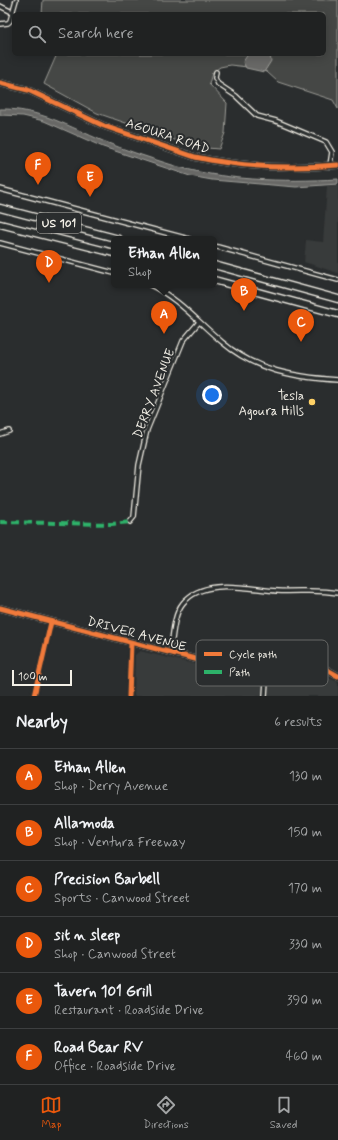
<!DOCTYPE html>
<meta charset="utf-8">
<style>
body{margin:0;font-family:Mynerve,sans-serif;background:#282a2a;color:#f1f3f6}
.scale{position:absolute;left:12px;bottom:10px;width:60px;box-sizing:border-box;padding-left:4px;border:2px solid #f4f1e8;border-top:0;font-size:11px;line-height:14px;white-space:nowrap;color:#f4f1e8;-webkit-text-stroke:3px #2a2d2e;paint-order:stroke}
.you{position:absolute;left:212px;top:395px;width:14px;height:14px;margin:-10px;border:3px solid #fff;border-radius:50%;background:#1a73e8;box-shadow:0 0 0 6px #1a73e833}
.badge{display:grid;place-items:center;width:26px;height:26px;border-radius:50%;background:#ea580c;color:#fff;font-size:13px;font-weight:700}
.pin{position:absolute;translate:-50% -33px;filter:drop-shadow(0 1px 2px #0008)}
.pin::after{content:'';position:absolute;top:21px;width:14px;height:12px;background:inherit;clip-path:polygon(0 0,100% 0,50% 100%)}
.popup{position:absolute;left:111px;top:236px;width:106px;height:52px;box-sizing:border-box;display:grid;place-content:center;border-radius:6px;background:#202222;filter:drop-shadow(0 1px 3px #0005);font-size:13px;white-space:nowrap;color:#a2a4a5}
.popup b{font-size:15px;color:#f1f3f6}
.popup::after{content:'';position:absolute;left:50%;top:100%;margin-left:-8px;border:8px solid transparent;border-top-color:#202222}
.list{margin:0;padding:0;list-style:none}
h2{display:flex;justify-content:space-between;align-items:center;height:52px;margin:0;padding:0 16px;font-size:17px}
h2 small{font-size:13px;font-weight:400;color:#a2a4a5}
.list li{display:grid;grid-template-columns:26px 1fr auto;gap:12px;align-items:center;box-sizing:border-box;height:56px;padding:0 16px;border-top:1px solid #3d3f40}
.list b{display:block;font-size:15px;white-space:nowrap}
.list p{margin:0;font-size:13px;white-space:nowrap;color:#a2a4a5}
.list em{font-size:13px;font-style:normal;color:#a2a4a5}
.icon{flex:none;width:22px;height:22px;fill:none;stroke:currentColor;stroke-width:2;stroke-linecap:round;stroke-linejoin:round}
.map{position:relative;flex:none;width:338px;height:696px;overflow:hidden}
.search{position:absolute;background:#202222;box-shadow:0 2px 10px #0003;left:12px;right:12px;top:12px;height:44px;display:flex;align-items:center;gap:10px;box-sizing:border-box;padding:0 14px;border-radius:6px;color:#a2a4a5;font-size:15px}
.sheet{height:388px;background:#202222}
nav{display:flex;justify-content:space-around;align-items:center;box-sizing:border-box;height:56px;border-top:1px solid #3d3f40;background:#202222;font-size:11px;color:#a2a4a5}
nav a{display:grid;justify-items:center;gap:2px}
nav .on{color:#ea580c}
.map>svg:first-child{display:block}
.built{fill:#373a3a}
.green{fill:#444645;stroke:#9c9c96}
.water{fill:#676866;stroke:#9f9f9a}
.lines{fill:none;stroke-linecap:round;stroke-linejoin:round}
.minor-casing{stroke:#f4f1e8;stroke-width:6}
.tertiary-casing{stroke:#f4f1e8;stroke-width:8}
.secondary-casing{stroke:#f4f1e8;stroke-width:8}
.motorway-casing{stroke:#f4f1e8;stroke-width:9}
.minor{stroke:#2a2d2e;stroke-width:3.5}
.tertiary{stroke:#2a2d2e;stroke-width:4.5}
.secondary{stroke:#2a2d2e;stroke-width:5}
.motorway{stroke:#2a2d2e;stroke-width:6}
.quiet{stroke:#2db169;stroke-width:4;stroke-dasharray:8 4;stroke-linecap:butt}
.cycleway-casing{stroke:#2a2d2e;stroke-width:8}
.cycleway{stroke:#f17a3a;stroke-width:5}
.poi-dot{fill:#ffd166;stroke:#2a2d2e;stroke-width:1.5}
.labels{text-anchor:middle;stroke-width:4;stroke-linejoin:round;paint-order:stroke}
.shield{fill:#2a2d2e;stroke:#b7b6b0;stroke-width:1}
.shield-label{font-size:12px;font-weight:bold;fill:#f4f1e8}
.street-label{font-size:13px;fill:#f4f1e8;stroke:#2a2d2e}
.poi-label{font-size:13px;fill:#f4f1e8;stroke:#2a2d2e;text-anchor:end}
.key{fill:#2a2d2e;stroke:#676866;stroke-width:1}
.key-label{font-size:11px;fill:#f4f1e8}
</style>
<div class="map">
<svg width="338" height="696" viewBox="0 0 338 696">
<rect width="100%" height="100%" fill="#2a2d2e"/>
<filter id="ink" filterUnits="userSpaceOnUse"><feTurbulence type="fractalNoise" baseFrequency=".025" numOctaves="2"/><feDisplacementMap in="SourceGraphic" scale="8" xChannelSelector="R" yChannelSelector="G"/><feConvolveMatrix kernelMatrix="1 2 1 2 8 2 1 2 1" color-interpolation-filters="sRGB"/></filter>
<g filter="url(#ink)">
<!-- built -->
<g class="built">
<polygon points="338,185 338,273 304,262 306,240 323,242 327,186"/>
<polygon points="140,651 232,673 262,673 291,668 310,669 338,682 338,696 134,696 135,655"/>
</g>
<!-- green -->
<polygon class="green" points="43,0 338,0 338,109 333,100 278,82 267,72 256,68 230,65 220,67 212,73 209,84 227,103 225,133 219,149 195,147 97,113 44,84 57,54 324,54 324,14 42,14"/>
<!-- water -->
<g class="water">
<polygon points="248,54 270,55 271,61 264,72 246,68 243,62"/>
<path d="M0 109C38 108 70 127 103 141 125 150 147 157 169 164 221 181 284 182 338 179V184L296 187 212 180 190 176 103 147 44 121 23 116 0 115Z"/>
</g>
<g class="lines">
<defs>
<g id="minor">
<polyline points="0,6 14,13"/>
<polyline points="0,24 8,23 10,21 16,0"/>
<polyline points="216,72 215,78 218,84 236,96 257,116 276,121 326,142 332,152 330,165"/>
<polyline points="0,189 189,239"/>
<polyline points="0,243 114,273"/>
<polyline points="214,246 338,280"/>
<path d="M150 285C178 298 198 322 222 342 256 371 294 377 338 380"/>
<polyline points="0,434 9,431"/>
<polyline points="130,522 134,517 139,465 147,430 183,341 199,322"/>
<path d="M170 653C173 638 173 615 183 603 204 577 248 589 277 591 298 592 317 589 338 593"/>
<polyline points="34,696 51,622"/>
<polyline points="129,696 131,643"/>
<polyline points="265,696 267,666"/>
</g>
<polyline id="tertiary" points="0,608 222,666 252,668 286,663 308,663 320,666 338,676"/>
<path id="secondary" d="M0 83 28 90 104 126 195 157C241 167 291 169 338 165"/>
<g id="motorway">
<polyline points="0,208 119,239"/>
<polyline points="0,224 114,253"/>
<polyline points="214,265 338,299"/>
<polyline points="214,280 338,314"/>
</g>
</defs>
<!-- minor casing -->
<use href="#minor" class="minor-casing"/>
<!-- tertiary casing -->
<use href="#tertiary" class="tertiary-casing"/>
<!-- secondary casing -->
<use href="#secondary" class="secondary-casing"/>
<!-- motorway casing -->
<use href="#motorway" class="motorway-casing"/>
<!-- minor -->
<use href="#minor" class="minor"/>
<!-- tertiary -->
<use href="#tertiary" class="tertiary"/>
<!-- secondary -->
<use href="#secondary" class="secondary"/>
<!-- motorway -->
<use href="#motorway" class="motorway"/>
<!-- quiet -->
<polyline class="quiet" points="0,522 112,524 130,522"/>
<defs>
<g id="cycleway">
<path d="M0 83 28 90 104 126 195 157C241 167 291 169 338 165"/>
<polyline points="0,608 222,666 252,668 286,663 308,663 320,666 338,676"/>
<polyline points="34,696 51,622"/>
<polyline points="129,696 131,643"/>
</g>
</defs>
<!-- cycleway casing -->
<use href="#cycleway" class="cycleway-casing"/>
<!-- cycleway -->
<use href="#cycleway" class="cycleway"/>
</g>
</g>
<!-- markers -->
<circle class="poi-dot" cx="312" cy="402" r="4"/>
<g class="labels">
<!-- shield labels -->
<rect class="shield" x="37" y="213" width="44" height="20" rx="3"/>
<g class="shield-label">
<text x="59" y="227">US 101</text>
</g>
<!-- street labels -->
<g class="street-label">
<text transform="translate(168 135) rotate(18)" y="5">AGOURA ROAD</text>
<text transform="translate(153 393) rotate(-69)" y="5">DERRY AVENUE</text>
<text transform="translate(137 633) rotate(15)" y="5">DRIVER AVENUE</text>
</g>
<!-- poi labels -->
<g class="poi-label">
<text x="304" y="400">Tesla<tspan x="304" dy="15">Agoura Hills</tspan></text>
</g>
</g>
<!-- legend -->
<rect x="196" y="640" width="132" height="46" rx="6" class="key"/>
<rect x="204" y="652" width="18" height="4" fill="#f17a3a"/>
<rect x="204" y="670" width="18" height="4" fill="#2db169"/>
<g class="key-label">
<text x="229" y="658">Cycle path</text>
<text x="229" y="676">Path</text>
</g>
</svg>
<div class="scale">100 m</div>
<div class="you"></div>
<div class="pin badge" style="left:164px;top:334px">A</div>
<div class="popup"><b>Ethan Allen</b>Shop</div>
<div class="pin badge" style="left:244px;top:311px">B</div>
<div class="pin badge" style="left:301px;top:342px">C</div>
<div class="pin badge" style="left:49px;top:283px">D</div>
<div class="pin badge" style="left:90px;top:197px">E</div>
<div class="pin badge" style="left:38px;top:185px">F</div>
<div class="search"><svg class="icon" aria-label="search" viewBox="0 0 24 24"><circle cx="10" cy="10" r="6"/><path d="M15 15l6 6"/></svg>Search here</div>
</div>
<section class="sheet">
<h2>Nearby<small>6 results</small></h2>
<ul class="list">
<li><span class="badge">A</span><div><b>Ethan Allen</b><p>Shop · Derry Avenue</p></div><em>130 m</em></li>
<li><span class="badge">B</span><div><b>Allamoda</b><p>Shop · Ventura Freeway</p></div><em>150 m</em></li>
<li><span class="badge">C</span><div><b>Precision Barbell</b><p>Sports · Canwood Street</p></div><em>170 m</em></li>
<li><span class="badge">D</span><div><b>sit n sleep</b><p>Shop · Canwood Street</p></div><em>330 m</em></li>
<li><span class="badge">E</span><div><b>Tavern 101 Grill</b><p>Restaurant · Roadside Drive</p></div><em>390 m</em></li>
<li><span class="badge">F</span><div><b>Road Bear RV</b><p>Office · Roadside Drive</p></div><em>460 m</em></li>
</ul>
</section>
<nav>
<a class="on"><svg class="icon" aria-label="map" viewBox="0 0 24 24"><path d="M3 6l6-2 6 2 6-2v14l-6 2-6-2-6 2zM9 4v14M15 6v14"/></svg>Map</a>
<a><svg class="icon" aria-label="directions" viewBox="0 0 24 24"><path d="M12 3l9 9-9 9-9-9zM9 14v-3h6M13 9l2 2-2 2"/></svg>Directions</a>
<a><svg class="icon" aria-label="saved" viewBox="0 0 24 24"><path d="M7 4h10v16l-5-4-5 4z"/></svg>Saved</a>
</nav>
